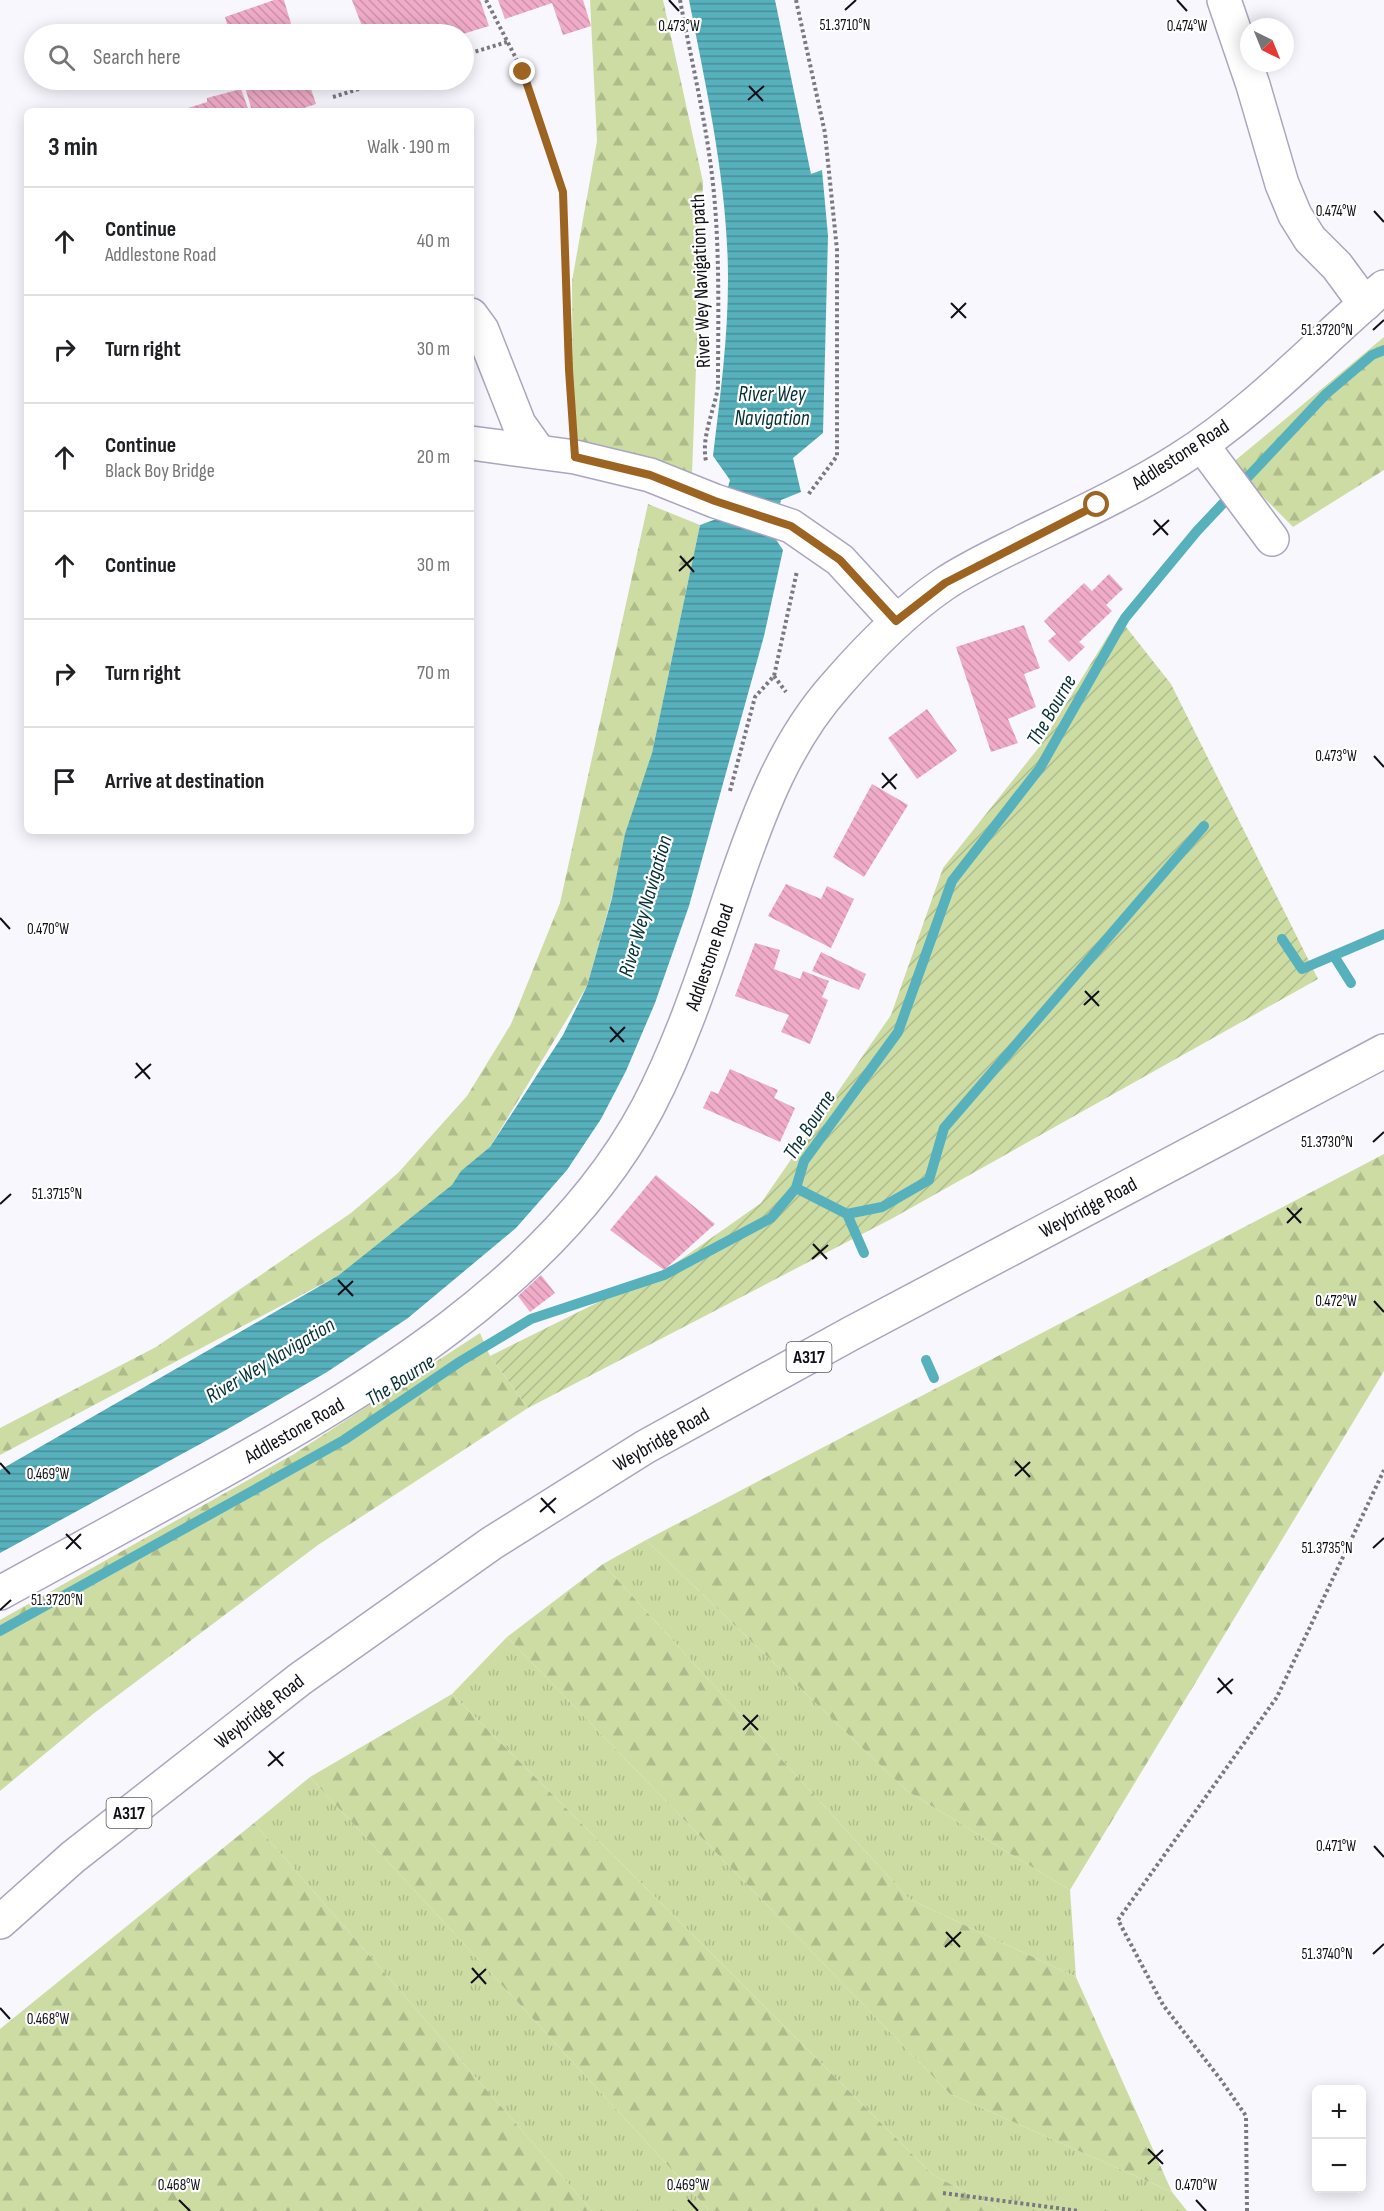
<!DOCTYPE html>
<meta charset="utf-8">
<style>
body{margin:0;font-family:"Sofia Sans Condensed",sans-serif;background:#f6f6f6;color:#202124}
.controls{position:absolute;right:18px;bottom:18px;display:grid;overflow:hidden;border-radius:9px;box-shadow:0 3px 15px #0003}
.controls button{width:54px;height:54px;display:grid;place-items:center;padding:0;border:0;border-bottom:2px solid #e0e0e0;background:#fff;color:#202124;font:30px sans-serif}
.compass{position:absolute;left:1240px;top:18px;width:54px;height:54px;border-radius:50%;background:#fff;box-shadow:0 3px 15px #0003;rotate:137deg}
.stop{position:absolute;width:18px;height:18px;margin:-14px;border:4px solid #9c6420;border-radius:50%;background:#fff}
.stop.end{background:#9c6420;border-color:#fff;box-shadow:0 2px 6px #0008}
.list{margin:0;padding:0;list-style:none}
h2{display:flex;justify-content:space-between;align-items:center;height:78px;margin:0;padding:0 24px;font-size:26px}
h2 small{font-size:20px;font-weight:400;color:#757577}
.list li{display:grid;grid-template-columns:39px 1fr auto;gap:18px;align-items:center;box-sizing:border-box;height:108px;padding:0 24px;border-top:2px solid #e0e0e0}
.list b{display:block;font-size:22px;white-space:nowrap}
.list p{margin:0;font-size:20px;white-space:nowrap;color:#757577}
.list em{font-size:20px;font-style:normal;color:#757577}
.icon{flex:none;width:33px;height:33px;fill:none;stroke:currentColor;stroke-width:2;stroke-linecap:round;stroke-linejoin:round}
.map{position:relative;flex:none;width:1384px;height:2211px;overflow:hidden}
.search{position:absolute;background:#fff;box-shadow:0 3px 15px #0003;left:24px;top:24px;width:450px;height:66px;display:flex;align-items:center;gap:15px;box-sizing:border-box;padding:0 21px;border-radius:33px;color:#757577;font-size:22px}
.panel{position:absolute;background:#fff;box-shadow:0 3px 15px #0003;left:24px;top:108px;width:450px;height:726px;border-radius:9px}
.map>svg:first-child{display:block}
.grass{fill:url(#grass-tufts)}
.forest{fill:url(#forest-firs)}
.garden{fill:url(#garden-furrows)}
.water{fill:url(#water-rules)}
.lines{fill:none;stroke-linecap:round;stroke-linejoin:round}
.stream{stroke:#57b1bc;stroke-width:10}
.building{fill:url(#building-back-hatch)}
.minor-casing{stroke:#aba5c1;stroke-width:36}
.major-casing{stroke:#aba5c1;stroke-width:36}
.path{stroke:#7a7880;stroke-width:4;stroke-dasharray:3 3;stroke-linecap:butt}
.minor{stroke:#fff;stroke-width:33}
.major{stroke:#fff;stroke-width:33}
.route{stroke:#9c6420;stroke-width:8}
.ticks{fill:none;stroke:#100e17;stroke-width:2}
.labels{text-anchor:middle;stroke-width:4.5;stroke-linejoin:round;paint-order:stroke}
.shield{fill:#fff;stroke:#58565d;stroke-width:1.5}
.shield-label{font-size:18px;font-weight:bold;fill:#100e17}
.street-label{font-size:20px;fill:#100e17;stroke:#fff}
.water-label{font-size:21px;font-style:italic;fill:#033136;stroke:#fff}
.ticks-label{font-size:15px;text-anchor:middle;fill:#100e17;stroke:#fff;stroke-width:4.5;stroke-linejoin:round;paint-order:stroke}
</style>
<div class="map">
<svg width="1384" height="2211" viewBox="0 0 1384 2211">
<defs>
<pattern id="grass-tufts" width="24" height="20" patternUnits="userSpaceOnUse" patternTransform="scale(1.5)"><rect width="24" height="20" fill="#ccdca3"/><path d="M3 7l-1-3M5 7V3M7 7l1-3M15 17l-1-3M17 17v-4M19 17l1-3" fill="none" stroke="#aebc8c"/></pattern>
<pattern id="forest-firs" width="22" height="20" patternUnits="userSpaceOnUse" patternTransform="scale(1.5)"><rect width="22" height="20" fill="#ccdca3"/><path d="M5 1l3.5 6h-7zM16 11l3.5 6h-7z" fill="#aebc8c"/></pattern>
<pattern id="garden-furrows" width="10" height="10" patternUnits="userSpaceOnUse" patternTransform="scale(1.5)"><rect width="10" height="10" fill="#ccdca3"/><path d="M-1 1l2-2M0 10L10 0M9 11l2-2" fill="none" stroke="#aebc8c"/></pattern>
<pattern id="water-rules" width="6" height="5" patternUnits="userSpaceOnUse" patternTransform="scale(1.5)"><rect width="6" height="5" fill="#57b1bc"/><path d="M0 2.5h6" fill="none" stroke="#478e98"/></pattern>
<pattern id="building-back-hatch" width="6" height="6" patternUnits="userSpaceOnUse" patternTransform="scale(1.5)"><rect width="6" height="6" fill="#efabc7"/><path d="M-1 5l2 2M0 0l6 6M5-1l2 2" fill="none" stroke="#cc92aa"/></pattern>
</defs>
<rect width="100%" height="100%" fill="#f8f7fd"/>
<!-- grass -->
<g class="grass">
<polygon points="646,1540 907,1791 1070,1890 1076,1977 909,1899 603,1564"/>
<polygon points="507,1637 950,2094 1172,2192 1187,2211 1003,2211 933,2175 452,1694"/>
<polygon points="310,1777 710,2211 592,2211 254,1823"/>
</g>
<!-- forest -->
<g class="forest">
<polygon points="590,0 663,0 703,182 692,474 573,440 572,281 597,141"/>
<polygon points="1384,337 1384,470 1293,527 1231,464"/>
<polygon points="648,504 700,525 652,753 587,986 490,1147 426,1215 339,1275 0,1455 0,1428 156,1347 351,1213 398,1173 467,1096 511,1024 560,903"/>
<polygon points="1384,1154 1384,1371 1070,1890 907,1791 646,1540"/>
<polygon points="480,1333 490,1356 528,1408 318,1545 93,1714 0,1791 0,1620 294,1454"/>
<polygon points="603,1564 909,1899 1076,1977 1172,2192 950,2094 507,1637"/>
<polygon points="452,1694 933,2175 1003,2211 710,2211 310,1777"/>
<polygon points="254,1823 592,2211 0,2211 0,2029"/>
</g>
<!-- garden -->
<polygon class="garden" points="1119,618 1171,684 1318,979 893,1218 528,1408 490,1356 673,1265 761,1203 891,1015 943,868 1040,746"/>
<!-- water -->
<path class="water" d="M689 0H775L811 174 822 170 828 236 823 433 793 458 801 492 781 500 773 535 783 550 764 636 689 906 655 1003 626 1071 601 1119 567 1170 516 1228 408 1318 327 1372 226 1430 0 1553V1470L339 1275 452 1185 461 1171 490 1147 563 1035 587 986 612 898 625 834 652 753 700 525 719 518 730 480 713 456C720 398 728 339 728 279 728 185 707 92 689 0Z"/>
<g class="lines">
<!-- stream -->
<g class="stream">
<polyline points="1282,939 1302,969 1384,934"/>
<polyline points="1334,956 1351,983"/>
<polyline points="796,1188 847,1214 882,1207 929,1180 944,1128 1204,826"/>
<polyline points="847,1214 864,1253"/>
<polyline points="926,1360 934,1378"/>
<polyline points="0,1631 344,1440 461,1361 531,1319 664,1275 771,1218 796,1188 804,1161 898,1032 952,881 1040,768 1125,618 1197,531 1326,394 1372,355 1384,350"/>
</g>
</g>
<!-- building -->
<g class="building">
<polygon points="274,0 284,0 294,34 230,34 225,17"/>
<polygon points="352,0 480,0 489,26 463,34 365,34"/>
<polygon points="498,0 583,0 591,26 563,35 552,3 505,19"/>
<polygon points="243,80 308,80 316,104 295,111 252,111"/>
<polygon points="241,89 249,111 179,111 207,102 207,98"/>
<polygon points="1109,574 1123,589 1106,605 1112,611 1079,642 1085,647 1069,662 1048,641 1056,634 1044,621 1084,583 1092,591"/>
<polygon points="1024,625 1040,668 1024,674 1036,707 1008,719 1018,743 991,752 956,647"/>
<polygon points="927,709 957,751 917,779 888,738"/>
<polygon points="872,784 908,805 864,877 833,857"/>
<polygon points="786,884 821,899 827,886 854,899 831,948 768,916"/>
<polygon points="755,943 780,950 774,969 800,979 803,971 829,981 822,997 828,1000 810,1044 781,1032 789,1015 735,996"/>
<polygon points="821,952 866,974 859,990 812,971"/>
<polygon points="730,1069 778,1090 774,1098 795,1108 780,1142 703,1108 711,1091 718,1094"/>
<polygon points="656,1175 715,1224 664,1270 610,1230"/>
<polygon points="541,1275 555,1293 530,1312 518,1296"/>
</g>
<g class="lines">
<defs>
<g id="minor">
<polyline points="1224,0 1253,85 1282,184 1295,215 1310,239 1337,266 1365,304"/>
<polyline points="471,315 482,330 519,424 539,452"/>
<polyline points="471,443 575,457 650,475 715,501 791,526 840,560 896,621"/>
<polyline points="1202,445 1272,539"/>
<path d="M0 1593C66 1557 133 1520 199 1484 365 1392 556 1281 648 1107 686 1034 710 955 737 877 761 808 786 741 836 685 868 648 903 612 944 584 968 568 996 555 1022 542 1075 516 1130 491 1180 459 1255 412 1316 345 1384 287"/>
</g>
<polyline id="major" points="0,1922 73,1857 300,1679 492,1543 645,1447 850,1334 1384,1051"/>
</defs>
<!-- minor casing -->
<use href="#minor" class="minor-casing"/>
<!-- major casing -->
<use href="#major" class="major-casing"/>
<!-- path -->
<g class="path">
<polyline points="486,0 523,72 563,192 573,423"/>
<path d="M680 0C692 64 708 129 714 194 720 258 718 323 718 387 714 411 701 437 706 461"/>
<polyline points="796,0 825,133 837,250 837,456 808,495"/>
<polyline points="464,55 507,42"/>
<polyline points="333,97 388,80"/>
<polyline points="774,676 786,692"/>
<polyline points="730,791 755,697 774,676 797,571"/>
<polyline points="943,2193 1079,2211"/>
<polyline points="1247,2211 1246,2116 1221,2080 1163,2005 1118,1920 1277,1697 1384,1470"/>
</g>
<!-- minor -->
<use href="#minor" class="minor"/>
<!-- major -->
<use href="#major" class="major"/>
</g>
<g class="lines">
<!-- route -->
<polyline class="route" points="523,72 563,192 569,370 575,457 650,475 715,501 791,526 840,560 896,621 945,583 1097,505"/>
</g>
<!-- ticks -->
<path class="ticks" d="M669 0 679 11M1177 0 1187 11M845 10 856 0M749 86 763 101M748 100 764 86M1374 211 1384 222M951 303 966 318M951 318 966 303M1373 330 1384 320M1154 520 1168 535M1153 535 1169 520M680 556 694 572M679 571 694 557M1374 756 1384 767M882 773 896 789M882 788 897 774M0 918 10 929M1085 991 1099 1006M1084 1005 1099 991M610 1027 624 1042M610 1042 625 1027M136 1063 150 1079M135 1078 151 1064M1373 1142 1384 1132M0 1204 11 1194M1287 1208 1301 1223M1287 1223 1302 1208M813 1244 827 1259M812 1259 828 1245M338 1280 353 1296M338 1295 353 1281M1374 1301 1384 1312M1015 1461 1030 1477M0 1463 10 1474M1015 1476 1030 1462M541 1498 555 1513M540 1512 556 1498M66 1534 81 1549M1373 1548 1384 1538M66 1549 81 1534M0 1610 11 1600M1218 1678 1232 1694M1217 1693 1233 1679M743 1715 758 1730M743 1730 758 1715M269 1751 283 1766M268 1766 284 1752M1374 1846 1384 1857M946 1932 960 1947M945 1947 961 1932M1373 1954 1384 1944M472 1968 486 1984M471 1983 486 1969M0 2008 10 2019M1148 2149 1163 2164M1148 2164 1163 2150M179 2200 190 2211M688 2200 698 2211M1196 2200 1206 2211"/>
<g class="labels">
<!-- shield labels -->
<g class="shield">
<rect x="786.5" y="1342" width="45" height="30" rx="4.5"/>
<rect x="106.5" y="1798" width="45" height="30" rx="4.5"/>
</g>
<g class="shield-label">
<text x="809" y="1363">A317</text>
<text x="129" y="1819">A317</text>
</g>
<!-- street labels -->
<g class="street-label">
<text transform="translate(700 281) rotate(-92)" y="7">River Wey Navigation path</text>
<text transform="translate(1180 454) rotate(-33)" y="7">Addlestone Road</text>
<text transform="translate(709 957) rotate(-71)" y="7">Addlestone Road</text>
<text transform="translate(1088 1207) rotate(-28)" y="7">Weybridge Road</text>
<text transform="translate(294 1430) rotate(-30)" y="7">Addlestone Road</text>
<text transform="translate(661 1439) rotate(-30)" y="7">Weybridge Road</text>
<text transform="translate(259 1711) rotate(-38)" y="7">Weybridge Road</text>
</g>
<!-- water labels -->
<g class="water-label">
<text x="772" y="401">River Wey<tspan x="772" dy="24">Navigation</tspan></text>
<text transform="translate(1051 710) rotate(-60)" y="7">The Bourne</text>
<text transform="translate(645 906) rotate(-74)" y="7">River Wey Navigation</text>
<text transform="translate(809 1125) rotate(-57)" y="7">The Bourne</text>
<text transform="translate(270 1360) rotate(-31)" y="7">River Wey Navigation</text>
<text transform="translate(400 1380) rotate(-33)" y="7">The Bourne</text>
</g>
</g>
<g class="ticks-label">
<text x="845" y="30">51.3710°N</text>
<text x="679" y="31">0.473°W</text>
<text x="1187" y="31">0.474°W</text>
<text x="1336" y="216">0.474°W</text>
<text x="1327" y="335">51.3720°N</text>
<text x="1336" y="761">0.473°W</text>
<text x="48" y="934">0.470°W</text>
<text x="1327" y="1147">51.3730°N</text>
<text x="57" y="1199">51.3715°N</text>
<text x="1336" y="1306">0.472°W</text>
<text x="48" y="1479">0.469°W</text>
<text x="1327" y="1553">51.3735°N</text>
<text x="57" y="1605">51.3720°N</text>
<text x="1336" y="1851">0.471°W</text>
<text x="1327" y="1959">51.3740°N</text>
<text x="48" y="2024">0.468°W</text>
<text x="179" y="2190">0.468°W</text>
<text x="688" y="2190">0.469°W</text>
<text x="1196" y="2190">0.470°W</text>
</g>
</svg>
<div class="controls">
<button>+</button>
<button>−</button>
</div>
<svg class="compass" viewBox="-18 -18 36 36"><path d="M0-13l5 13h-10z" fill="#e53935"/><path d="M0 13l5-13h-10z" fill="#757577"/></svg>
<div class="stop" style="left:1097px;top:505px"></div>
<div class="stop end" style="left:523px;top:72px"></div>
<div class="search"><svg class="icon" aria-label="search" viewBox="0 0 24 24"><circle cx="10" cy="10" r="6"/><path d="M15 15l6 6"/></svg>Search here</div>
<section class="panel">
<h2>3 min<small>Walk · 190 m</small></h2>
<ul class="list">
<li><svg class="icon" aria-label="ahead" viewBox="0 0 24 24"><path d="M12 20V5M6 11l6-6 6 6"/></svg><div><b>Continue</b><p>Addlestone Road</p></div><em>40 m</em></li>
<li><svg class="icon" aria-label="right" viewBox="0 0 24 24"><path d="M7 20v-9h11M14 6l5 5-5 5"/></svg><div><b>Turn right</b></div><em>30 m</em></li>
<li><svg class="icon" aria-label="ahead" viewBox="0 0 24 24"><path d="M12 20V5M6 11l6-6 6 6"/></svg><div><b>Continue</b><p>Black Boy Bridge</p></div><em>20 m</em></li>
<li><svg class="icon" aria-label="ahead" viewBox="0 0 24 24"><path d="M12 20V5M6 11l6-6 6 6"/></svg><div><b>Continue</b></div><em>30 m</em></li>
<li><svg class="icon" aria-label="right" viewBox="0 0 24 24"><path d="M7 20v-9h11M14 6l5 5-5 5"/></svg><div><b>Turn right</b></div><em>70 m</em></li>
<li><svg class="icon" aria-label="arrive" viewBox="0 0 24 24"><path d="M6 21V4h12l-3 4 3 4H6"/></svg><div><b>Arrive at destination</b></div></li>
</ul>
</section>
</div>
